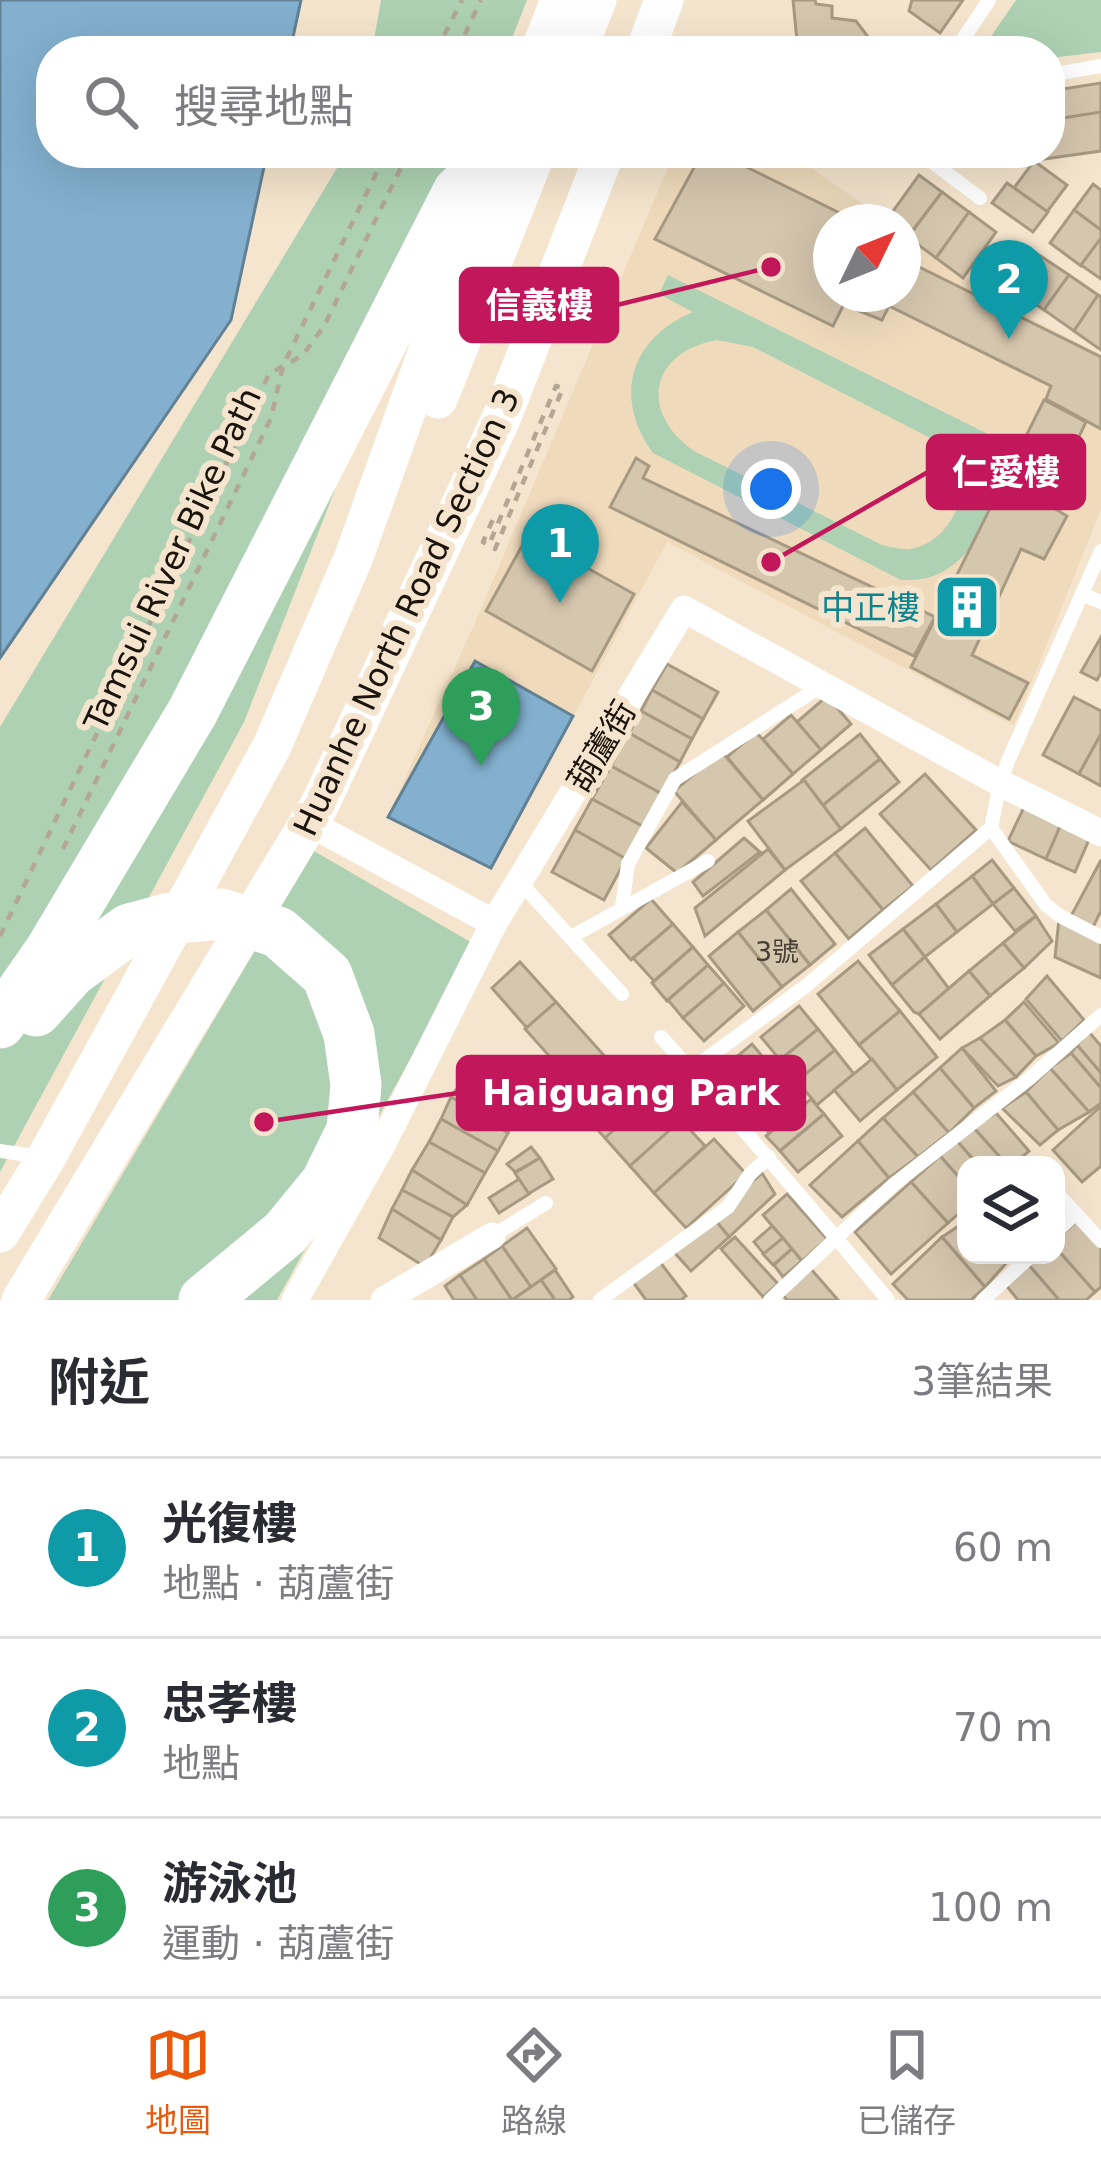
<!DOCTYPE html>
<html lang="zh-TW">
<meta charset="utf-8">
<style>
body{margin:0;font-family:"DejaVu Sans","Noto Sans TC",sans-serif;background:#f7f7f7;color:#2b2b33}
.controls{position:absolute;right:36px;bottom:36px;display:grid;overflow:hidden;border-radius:24px;box-shadow:0 12px 48px #0002}
.controls button{width:108px;height:108px;display:grid;place-items:center;padding:0;border:0;border-bottom:3px solid #e1e1e2;background:#fff;color:#2b2b33;font:60px sans-serif}
.compass{position:absolute;left:813px;top:204px;width:108px;height:108px;border-radius:50%;background:#fff;box-shadow:0 12px 48px #0002;rotate:47deg}
.you{position:absolute;left:771px;top:489px;width:42px;height:42px;margin:-30px;border:9px solid #fff;border-radius:50%;background:#1a73e8;box-shadow:0 0 0 18px #1a73e833}
.badge{display:grid;place-items:center;width:78px;height:78px;border-radius:50%;background:#ea580c;color:#fff;font-size:39px;font-weight:700}
.pin{position:absolute;translate:-50% -99px;filter:drop-shadow(0 3px 6px #0008)}
.pin::after{content:'';position:absolute;top:63px;width:42px;height:36px;background:inherit;clip-path:polygon(0 0,100% 0,50% 100%)}
.list{margin:0;padding:0;list-style:none}
h2{display:flex;justify-content:space-between;align-items:center;height:156px;margin:0;padding:0 48px;font-size:51px}
h2 small{font-size:39px;font-weight:400;color:#7c7c81}
.list li{display:grid;grid-template-columns:78px 1fr auto;gap:36px;align-items:center;box-sizing:border-box;height:180px;padding:0 48px;border-top:3px solid #e1e1e2}
.list b{display:block;font-size:45px;white-space:nowrap}
.list p{margin:0;font-size:39px;white-space:nowrap;color:#7c7c81}
.list em{font-size:39px;font-style:normal;color:#7c7c81}
.icon{flex:none;width:66px;height:66px;fill:none;stroke:currentColor;stroke-width:2;stroke-linecap:round;stroke-linejoin:round}
.map{position:relative;flex:none;width:1101px;height:1300px;overflow:hidden}
.search{position:absolute;background:#fff;box-shadow:0 12px 48px #0002;left:36px;right:36px;top:36px;height:132px;display:flex;align-items:center;gap:30px;box-sizing:border-box;padding:0 42px;border-radius:48px;color:#7c7c81;font-size:45px}
.sheet{height:696px;background:#fff}
nav{display:flex;justify-content:space-around;align-items:center;box-sizing:border-box;height:168px;border-top:3px solid #e1e1e2;background:#fff;font-size:33px;color:#7c7c81}
nav a{display:grid;justify-items:center;gap:6px}
nav .on{color:#ea580c}
.map>svg:first-child{display:block}
.built{fill:#efdabc}
.green{fill:#add1b2;fill-rule:evenodd}
.water{fill:#82b0ce;stroke:#638194;stroke-width:3}
.building{fill:#d5c6ae;stroke:#a79982;stroke-width:3}
.lines{fill:none;stroke-linecap:round;stroke-linejoin:round}
.path{stroke:#b4a694;stroke-width:4.5;stroke-dasharray:9 9;stroke-linecap:butt}
.lane{stroke:#fff;stroke-width:14}
.street{stroke:#fff;stroke-width:27}
.secondary{stroke:#fff;stroke-width:39}
.highway{stroke:#fff;stroke-width:51}
.labels{text-anchor:middle;stroke-width:12;stroke-linejoin:round;paint-order:stroke}
.number-label{font-size:27px;fill:#494034}
.street-label{font-size:33px;fill:#1a140c;stroke:#f6e5ce}
.culture-label{font-size:33px;fill:#0d838f;stroke:#f6e5ce;text-anchor:end}
.leader{fill:none;stroke:#c2185b;stroke-width:4.5}
.callout-dot{fill:#c2185b;stroke:#f6e5ce;stroke-width:4.5}
.callout{fill:#c2185b;stroke:#c2185b;stroke-width:4.5}
.callout-label{font-size:36px;text-anchor:middle;font-weight:bold;fill:#fff}
</style>
<div class="map">
<svg width="1101" height="1300" viewBox="0 0 1101 1300">
<rect width="100%" height="100%" fill="#f6e5ce"/>
<!-- built -->
<polygon class="built" points="674,153 790,153 888,222 831,222 831,294 903,294 903,233 999,301 1101,355 1101,509 1014,726 667,542 491,870 389,814 476,620"/>
<!-- green -->
<g class="green">
<polygon points="381,0 527,0 507,51 372,51"/>
<polygon points="1016,0 1101,0 1101,52 1050,58 1050,51 981,51"/>
<polygon points="346,153 467,153 244,722 0,1172 0,727"/>
<path d="M668 275 1012 446 1001 472 985 466C1002 507 973 564 930 577 921 580 910 580 901 580L653 453C613 398 629 339 693 312L659 294ZM717 340 753 347 942 444C951 454 959 464 961 477 964 509 943 544 910 549 902 550 890 547 882 545L694 451C638 412 650 352 717 340Z"/>
<polygon points="314,851 474,944 277,1300 48,1300"/>
</g>
<!-- water -->
<g class="water">
<polygon points="0,0 301,0 290,51 51,51 51,153 267,153 231,320 0,658"/>
<polygon points="475,661 573,716 491,868 388,817"/>
</g>
<!-- building -->
<g class="building">
<polygon points="793,0 815,0 816,4 832,6 832,18 856,21 875,46 875,51 798,51"/>
<polygon points="912,0 963,0 940,33 909,11"/>
<polygon points="1101,83 1101,114 1050,121 1050,91"/>
<polygon points="1101,112 1101,151 1030,161 1029,153 1050,153 1050,120"/>
<polygon points="702,153 718,153 858,222 831,222 831,294 849,294 833,326 655,239"/>
<polygon points="1034,161 1067,185 1047,212 1014,188"/>
<polygon points="919,175 942,192 908,237 903,233 903,222 886,221"/>
<polygon points="1007,183 1048,212 1033,232 992,203"/>
<polygon points="1093,184 1101,190 1101,230 1074,210"/>
<polygon points="942,192 969,212 936,258 908,237"/>
<polygon points="1074,210 1101,230 1101,238 1081,266 1050,243"/>
<polygon points="969,212 996,232 963,278 936,258"/>
<polygon points="1101,238 1101,279 1081,265"/>
<polygon points="1036,253 1069,275 1044,310 1012,288"/>
<polygon points="903,259 1101,357 1101,429 1046,399 1051,386 889,306 882,320 859,311 867,295 865,294 903,294"/>
<polygon points="1069,275 1098,295 1074,331 1044,310"/>
<polygon points="1098,295 1101,297 1101,350 1074,331"/>
<polygon points="1044,400 1086,422 1047,504 1067,516 1044,559 1021,549 972,655 1028,683 1009,719 911,667"/>
<polygon points="636,458 649,466 643,478 935,617 914,656 610,507"/>
<polygon points="528,535 634,594 592,671 486,611"/>
<polygon points="1101,637 1101,673 1097,680 1081,672"/>
<polygon points="667,664 718,692 703,719 652,690"/>
<polygon points="652,690 703,719 692,739 641,711"/>
<polygon points="827,696 851,724 821,750 797,722"/>
<polygon points="1074,697 1101,711 1101,734 1079,774 1043,755"/>
<polygon points="641,711 692,739 680,762 629,733"/>
<polygon points="791,715 821,750 793,774 763,739"/>
<polygon points="756,732 793,774 763,800 727,757"/>
<polygon points="629,733 680,762 662,794 611,766"/>
<polygon points="860,734 880,759 822,806 802,780"/>
<polygon points="1101,734 1101,786 1079,774"/>
<polygon points="721,751 763,800 716,840 674,791"/>
<polygon points="880,759 899,782 841,829 822,806"/>
<polygon points="611,766 662,794 644,827 592,799"/>
<polygon points="925,774 976,830 931,870 880,814"/>
<polygon points="804,780 841,829 785,870 748,821"/>
<polygon points="592,799 644,827 626,859 575,830"/>
<polygon points="682,802 716,840 677,873 646,848"/>
<polygon points="1025,805 1062,822 1046,859 1008,841"/>
<polygon points="1062,822 1091,835 1075,872 1046,859"/>
<polygon points="865,828 913,886 883,910 835,853"/>
<polygon points="575,830 626,859 604,900 552,872"/>
<polygon points="744,838 760,852 703,896 693,882"/>
<polygon points="768,849 785,870 705,936 695,908"/>
<polygon points="835,853 883,910 849,939 801,881"/>
<polygon points="992,860 1014,888 993,904 972,876"/>
<polygon points="1101,860 1101,911 1093,927 1071,916"/>
<polygon points="972,876 993,904 957,932 936,904"/>
<polygon points="1014,888 1036,916 1015,931 993,904"/>
<polygon points="791,889 835,944 810,965 766,910"/>
<polygon points="651,899 673,924 631,960 609,935"/>
<polygon points="936,904 957,932 925,957 903,929"/>
<polygon points="766,910 810,965 782,987 738,932"/>
<polygon points="1036,916 1052,941 1024,968 1003,943"/>
<polygon points="1059,919 1101,941 1101,978 1055,957"/>
<polygon points="673,924 693,947 654,981 633,958"/>
<polygon points="903,929 925,957 892,985 869,955"/>
<polygon points="738,932 782,987 753,1011 709,956"/>
<polygon points="1003,943 1024,968 990,996 969,971"/>
<polygon points="693,947 708,965 667,1001 652,983"/>
<polygon points="925,957 950,990 919,1014 914,1012 892,985"/>
<polygon points="858,961 900,1011 859,1045 818,994"/>
<polygon points="520,962 556,1002 527,1028 492,988"/>
<polygon points="708,965 724,983 683,1018 668,1000"/>
<polygon points="969,971 990,996 940,1039 919,1014"/>
<polygon points="1047,976 1084,1020 1062,1041 1026,999"/>
<polygon points="724,983 744,1006 704,1041 683,1018"/>
<polygon points="556,1002 618,1071 587,1098 525,1029"/>
<polygon points="1024,1002 1059,1043 1036,1056 1005,1020"/>
<polygon points="799,1006 818,1029 780,1060 761,1037"/>
<polygon points="900,1011 937,1057 897,1090 859,1045"/>
<polygon points="1005,1020 1036,1056 1016,1077 980,1038"/>
<polygon points="818,1029 835,1050 797,1081 780,1060"/>
<polygon points="1089,1032 1101,1046 1101,1073 1077,1045"/>
<polygon points="980,1038 1016,1077 998,1086 962,1048"/>
<polygon points="752,1044 778,1075 745,1104 718,1072"/>
<polygon points="1077,1045 1101,1073 1101,1088 1071,1053"/>
<polygon points="962,1048 996,1091 974,1108 940,1068"/>
<polygon points="835,1050 854,1074 817,1105 797,1081"/>
<polygon points="1071,1053 1101,1088 1101,1103 1089,1112 1050,1068"/>
<polygon points="872,1059 897,1090 860,1121 834,1090"/>
<polygon points="646,1060 666,1083 605,1138 584,1115"/>
<polygon points="940,1068 974,1108 949,1133 913,1092"/>
<polygon points="1050,1068 1089,1112 1058,1130 1026,1092"/>
<polygon points="778,1075 803,1105 770,1134 745,1104"/>
<polygon points="668,1081 693,1109 630,1166 605,1138"/>
<polygon points="458,1087 514,1117 508,1133 451,1097"/>
<polygon points="913,1092 949,1133 918,1157 883,1118"/>
<polygon points="1026,1092 1058,1130 1040,1145 1002,1108"/>
<polygon points="451,1097 508,1133 498,1151 441,1119"/>
<polygon points="811,1099 824,1114 780,1151 766,1136"/>
<polygon points="1101,1106 1101,1166 1082,1182 1053,1150"/>
<polygon points="996,1113 1029,1151 1013,1165 1007,1165 973,1127"/>
<polygon points="824,1114 842,1136 798,1172 780,1151"/>
<polygon points="883,1118 918,1157 889,1178 858,1141"/>
<polygon points="441,1119 498,1151 485,1173 429,1142"/>
<polygon points="681,1120 705,1146 654,1193 630,1166"/>
<polygon points="973,1127 1007,1165 978,1165 957,1141"/>
<polygon points="714,1139 746,1174 686,1228 654,1193"/>
<polygon points="858,1141 889,1178 842,1217 810,1185"/>
<polygon points="957,1141 978,1165 966,1165 966,1185 940,1156"/>
<polygon points="429,1142 485,1173 467,1205 412,1170"/>
<polygon points="531,1147 540,1158 515,1172 507,1164"/>
<polygon points="940,1156 966,1185 966,1207 948,1223 911,1182"/>
<polygon points="540,1158 553,1179 528,1194 515,1173"/>
<polygon points="412,1170 467,1205 453,1217 402,1190"/>
<polygon points="762,1173 775,1194 729,1237 712,1216"/>
<polygon points="519,1179 529,1194 499,1213 489,1198"/>
<polygon points="911,1182 948,1223 891,1274 855,1232"/>
<polygon points="402,1190 453,1217 441,1240 392,1209"/>
<polygon points="787,1194 827,1239 802,1261 763,1215"/>
<polygon points="392,1209 441,1240 425,1267 379,1238"/>
<polygon points="712,1216 729,1237 691,1271 673,1251"/>
<polygon points="1079,1219 1101,1244 1101,1287 1095,1292 1056,1248 1056,1240"/>
<polygon points="966,1221 966,1255 1004,1255 1009,1260 985,1287 942,1237"/>
<polygon points="772,1226 783,1238 764,1254 754,1242"/>
<polygon points="527,1228 556,1269 531,1287 502,1246"/>
<polygon points="735,1237 778,1284 763,1297 721,1249"/>
<polygon points="942,1237 985,1287 971,1300 908,1300 893,1284"/>
<polygon points="783,1238 792,1249 773,1265 763,1254"/>
<polygon points="502,1246 531,1287 512,1300 484,1259"/>
<polygon points="1056,1248 1095,1292 1086,1300 1059,1300 1028,1264 1038,1255 1056,1255"/>
<polygon points="792,1249 802,1261 783,1277 774,1265"/>
<polygon points="484,1259 512,1300 477,1300 460,1275"/>
<polygon points="660,1262 686,1296 681,1300 646,1300 633,1282"/>
<polygon points="1028,1264 1059,1300 1018,1300 1005,1284"/>
<polygon points="811,1269 838,1300 787,1300 782,1294"/>
<polygon points="555,1270 573,1297 569,1300 555,1300 541,1280"/>
<polygon points="460,1275 477,1300 454,1300 445,1286"/>
<polygon points="541,1280 555,1300 512,1300 531,1287"/>
</g>
<g class="lines">
<!-- path -->
<g class="path">
<polyline points="436,51 462,0"/>
<polyline points="457,51 481,0"/>
<polyline points="491,540 556,386 563,388 495,549 483,542 493,519"/>
<polyline points="63,849 271,418 283,366 386,153"/>
<polyline points="0,936 269,374 303,355 324,326 408,153"/>
</g>
<!-- lane -->
<g class="lane">
<polyline points="955,51 989,0"/>
<polyline points="1050,75 1101,66"/>
<polyline points="920,153 980,198"/>
<polyline points="1082,594 1101,602"/>
<polyline points="991,828 1046,905 1060,916 1101,937"/>
<polyline points="519,881 622,994"/>
<polyline points="622,907 628,864 675,779 823,685"/>
<polyline points="571,937 708,861"/>
<path d="M661 1037C739 1123 814 1211 888 1300"/>
<polyline points="691,1070 806,986 991,828 1000,783 1008,761 1101,551"/>
<polyline points="0,1151 41,1157"/>
<polyline points="1056,1192 1101,1241"/>
<polyline points="1056,1232 1075,1214"/>
<polyline points="492,1236 546,1203"/>
<polyline points="600,1300 728,1207 750,1174 769,1157"/>
<polyline points="770,1300 893,1185 1030,1078 1101,1015"/>
<polyline points="983,1300 1032,1255"/>
</g>
<!-- street -->
<g class="street">
<polyline points="309,823 494,923"/>
<polyline points="295,1300 381,1147 494,923 684,609 1000,783 1101,833"/>
<polyline points="384,1300 492,1236"/>
</g>
<!-- secondary -->
<g class="secondary">
<polyline points="540,51 560,0"/>
<polyline points="577,51 597,0"/>
<polyline points="645,51 664,0"/>
<polyline points="438,399 536,153"/>
<polyline points="0,1233 46,1158 272,746 353,559 497,158"/>
<polyline points="21,1300 320,804 501,419 605,153"/>
</g>
<!-- highway -->
<g class="highway">
<polyline points="36,1011 71,972 129,929 166,919 221,914 278,932 327,975 349,1034 356,1085 352,1130 326,1183 285,1233 204,1300"/>
<polyline points="0,1023 50,951 193,711 458,192 499,153"/>
</g>
</g>
<!-- icons -->
<defs>
<symbol id="building-square" viewBox="-11 -11 22 22"><rect x="-9" y="-9" width="18" height="18" rx="4" fill="#0f9aa8" stroke="#f6e5ce"/><path d="M-4-6H4V6H1V3H-1V6H-4ZM-2.5-4.3h1.7v1.8h-1.7ZM.8-4.3h1.7v1.8H.8ZM-2.5-1h1.7V.8h-1.7ZM.8-1h1.7V.8H.8Z" fill="#fff"/></symbol>
</defs>
<g fill-rule="evenodd">
<use href="#building-square" x="929" y="569" width="76" height="76"/>
</g>
<g class="labels">
<!-- number labels -->
<g class="number-label">
<text x="777" y="961">3號</text>
</g>
<!-- street labels -->
<g class="street-label">
<text transform="translate(172 559) rotate(-65)" y="12">Tamsui River Bike Path</text>
<text transform="translate(406 612) rotate(-65)" y="12">Huanhe North Road Section 3</text>
<text transform="translate(601 746) rotate(-59)" y="12">葫蘆街</text>
</g>
<!-- culture labels -->
<g class="culture-label">
<text x="920" y="619">中正樓</text>
</g>
</g>
<!-- callouts -->
<path class="leader" d="M771 267L617 305M771 562L928 472M264 1122L458 1093"/>
<g class="callout-dot">
<circle cx="771" cy="267" r="12"/>
<circle cx="771" cy="562" r="12"/>
<circle cx="264" cy="1122" r="12"/>
</g>
<g class="callout">
<rect x="461" y="269" width="156" height="72" rx="12"/>
<rect x="928" y="436" width="156" height="72" rx="12"/>
<rect x="458" y="1057" width="346" height="72" rx="12"/>
</g>
<g class="callout-label">
<text x="539" y="318">信義樓</text>
<text x="1006" y="485">仁愛樓</text>
<text x="631" y="1105">Haiguang Park</text>
</g>
</svg>
<div class="controls">
<button><svg class="icon" aria-label="layers" viewBox="0 0 24 24"><path d="M12 4l9 5-9 5-9-5zM3 14l9 5 9-5"/></svg></button>
</div>
<svg class="compass" viewBox="-18 -18 36 36"><path d="M0-13l5 13h-10z" fill="#e53935"/><path d="M0 13l5-13h-10z" fill="#7c7c81"/></svg>
<div class="you"></div>
<div class="pin badge" style="left:560px;top:603px;background:#0f9aa8">1</div>
<div class="pin badge" style="left:1009px;top:339px;background:#0f9aa8">2</div>
<div class="pin badge" style="left:481px;top:766px;background:#2e9e5b">3</div>
<div class="search"><svg class="icon" aria-label="search" viewBox="0 0 24 24"><circle cx="10" cy="10" r="6"/><path d="M15 15l6 6"/></svg>搜尋地點</div>
</div>
<section class="sheet">
<h2>附近<small>3筆結果</small></h2>
<ul class="list">
<li><span class="badge" style="background:#0f9aa8">1</span><div><b>光復樓</b><p>地點 · 葫蘆街</p></div><em>60 m</em></li>
<li><span class="badge" style="background:#0f9aa8">2</span><div><b>忠孝樓</b><p>地點</p></div><em>70 m</em></li>
<li><span class="badge" style="background:#2e9e5b">3</span><div><b>游泳池</b><p>運動 · 葫蘆街</p></div><em>100 m</em></li>
</ul>
</section>
<nav>
<a class="on"><svg class="icon" aria-label="map" viewBox="0 0 24 24"><path d="M3 6l6-2 6 2 6-2v14l-6 2-6-2-6 2zM9 4v14M15 6v14"/></svg>地圖</a>
<a><svg class="icon" aria-label="directions" viewBox="0 0 24 24"><path d="M12 3l9 9-9 9-9-9zM9 14v-3h6M13 9l2 2-2 2"/></svg>路線</a>
<a><svg class="icon" aria-label="saved" viewBox="0 0 24 24"><path d="M7 4h10v16l-5-4-5 4z"/></svg>已儲存</a>
</nav>
